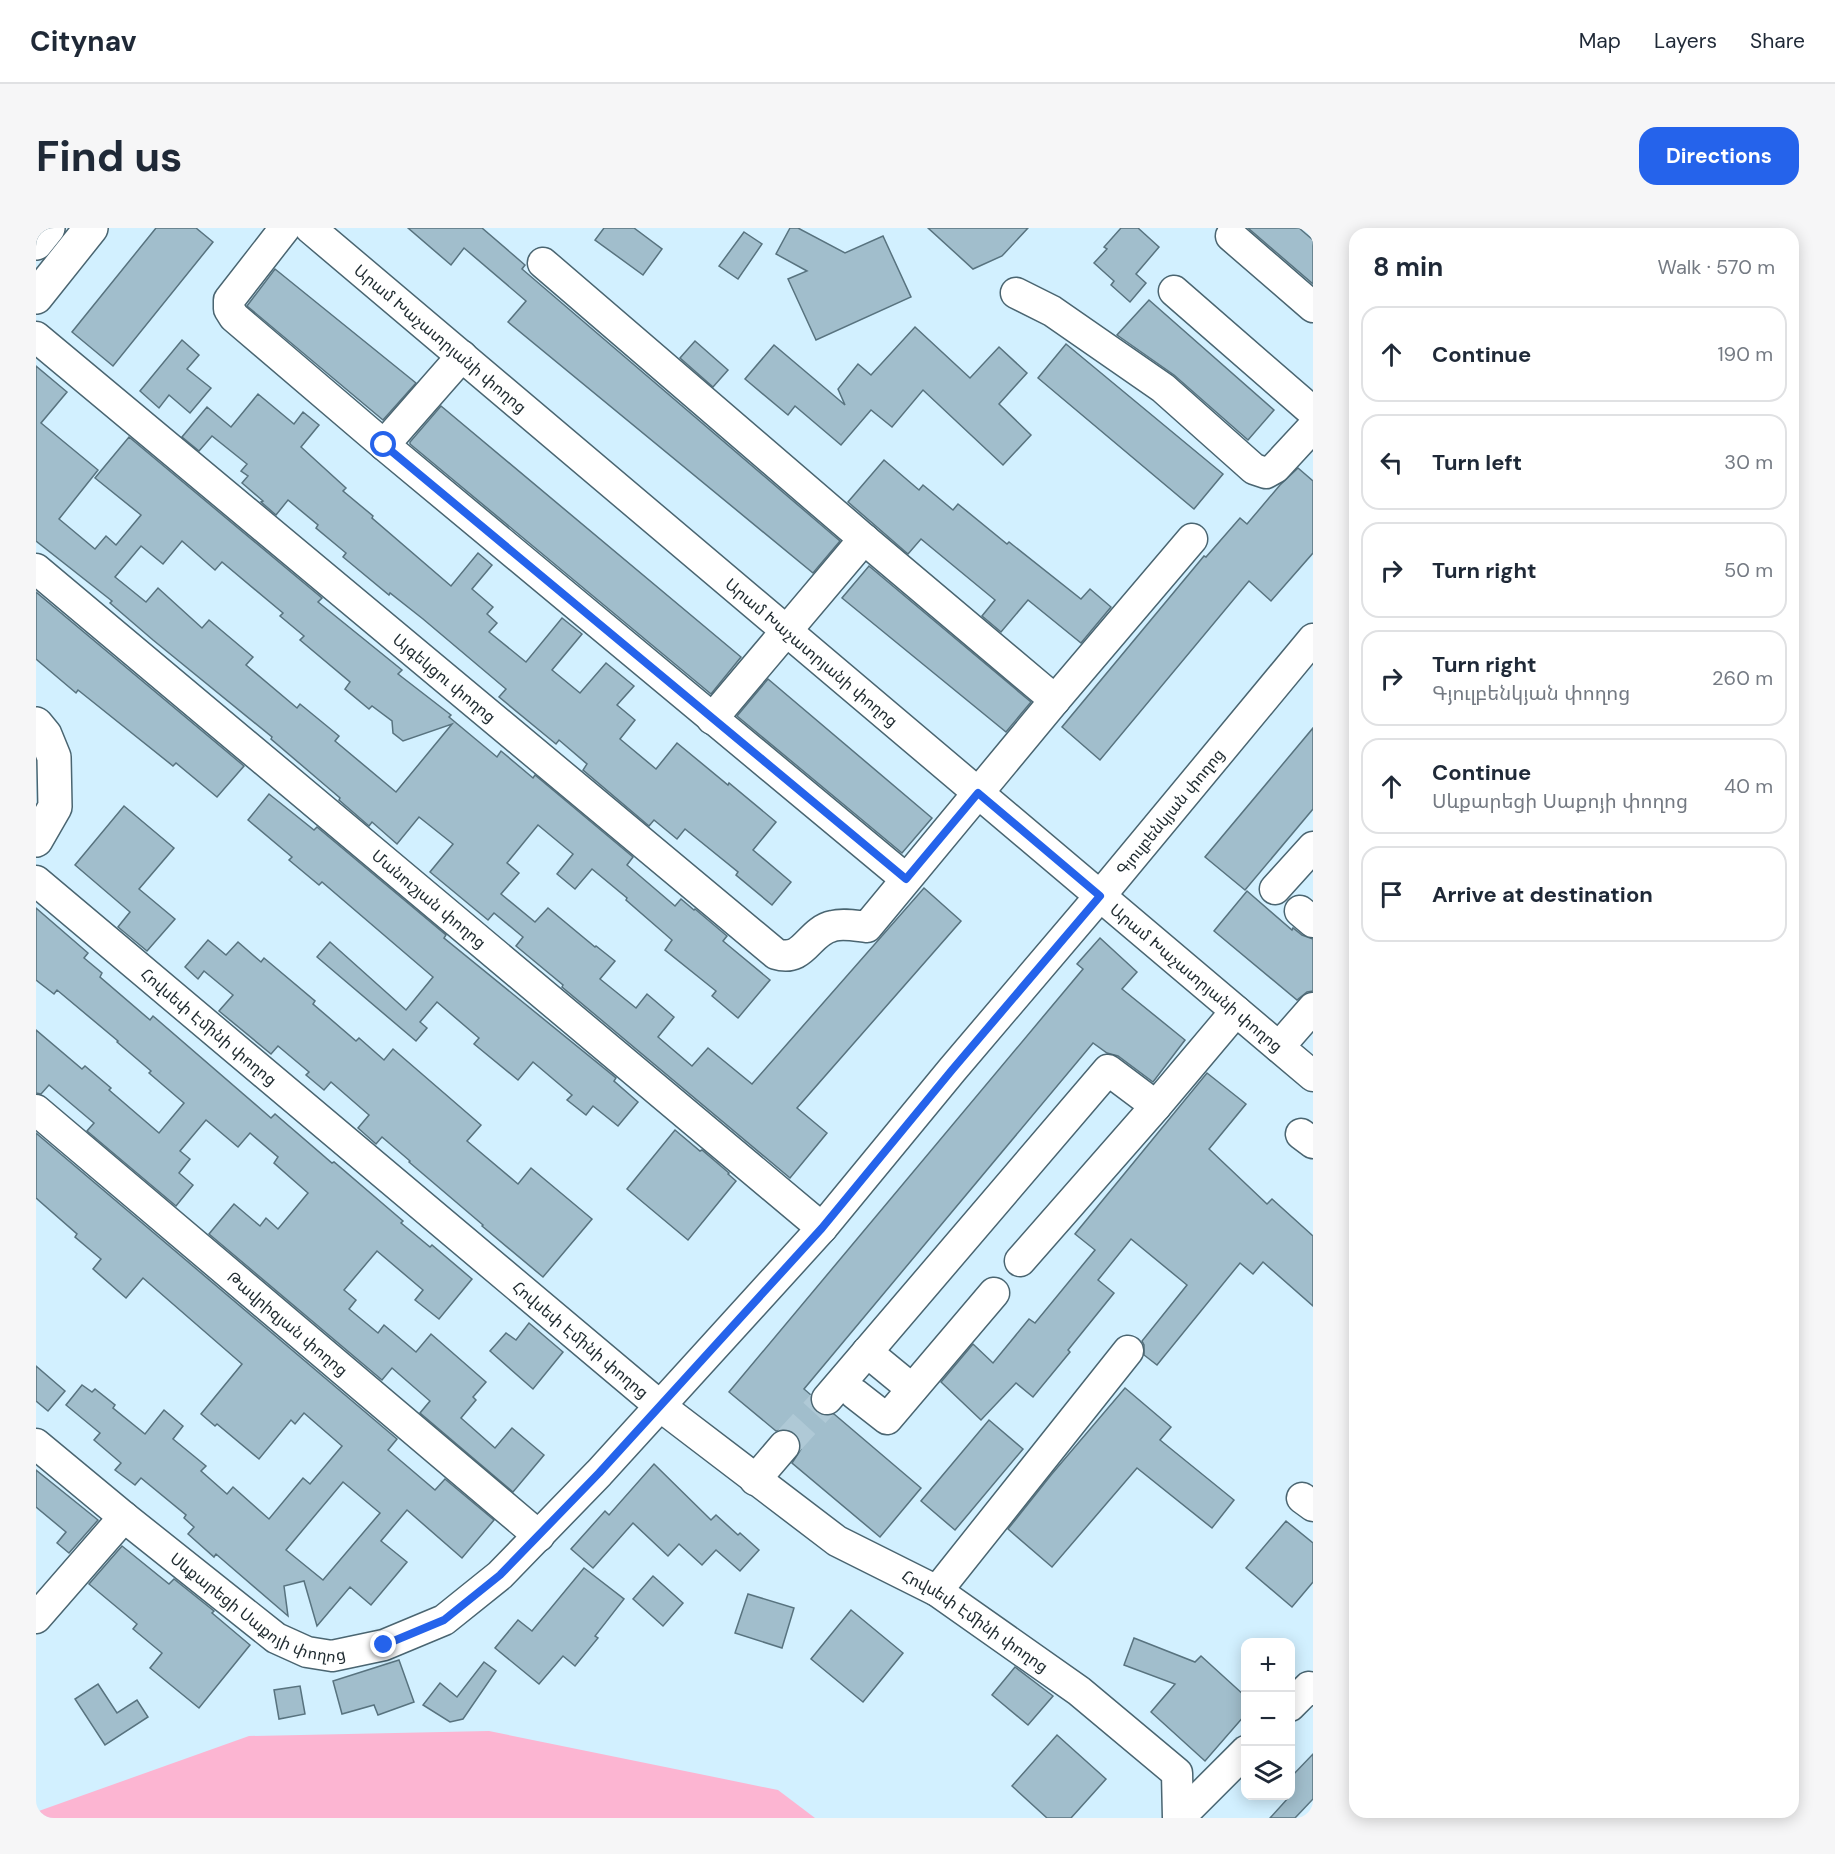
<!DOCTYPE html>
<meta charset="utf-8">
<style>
body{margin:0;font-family:"DM Sans","Noto Sans Armenian",sans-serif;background:#f6f6f7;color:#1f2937}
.controls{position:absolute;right:18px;bottom:18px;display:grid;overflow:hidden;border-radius:12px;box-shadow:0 3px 15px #0003}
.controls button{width:54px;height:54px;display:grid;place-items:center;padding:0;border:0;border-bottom:2px solid #e0e1e3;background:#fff;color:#1f2937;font:30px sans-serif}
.stop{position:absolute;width:18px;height:18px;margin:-14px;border:4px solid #2563eb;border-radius:50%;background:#fff}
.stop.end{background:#2563eb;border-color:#fff;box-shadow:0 2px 6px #0008}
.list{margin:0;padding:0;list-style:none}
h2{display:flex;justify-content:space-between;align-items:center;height:78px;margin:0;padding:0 24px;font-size:26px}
h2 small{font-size:20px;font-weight:400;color:#747a83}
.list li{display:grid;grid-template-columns:39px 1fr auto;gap:18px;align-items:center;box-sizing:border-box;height:96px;margin:0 12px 12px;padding:0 12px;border:2px solid #e0e1e3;border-radius:18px}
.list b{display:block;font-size:22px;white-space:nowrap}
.list p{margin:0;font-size:20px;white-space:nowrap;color:#747a83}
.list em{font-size:20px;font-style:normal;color:#747a83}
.icon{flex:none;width:33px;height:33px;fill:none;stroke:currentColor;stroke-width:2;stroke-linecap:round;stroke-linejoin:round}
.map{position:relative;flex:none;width:1277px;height:1590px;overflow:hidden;border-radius:18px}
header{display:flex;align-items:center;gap:36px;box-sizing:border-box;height:84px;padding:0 30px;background:#fff;border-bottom:2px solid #e0e1e3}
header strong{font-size:28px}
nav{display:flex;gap:33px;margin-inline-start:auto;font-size:21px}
.intro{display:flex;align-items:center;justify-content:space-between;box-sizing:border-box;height:144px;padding:0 36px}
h1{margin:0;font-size:42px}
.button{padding:15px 27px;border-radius:18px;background:#2563eb;color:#fff;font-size:21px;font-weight:700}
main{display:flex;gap:36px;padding:0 36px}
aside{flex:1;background:#fff;border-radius:18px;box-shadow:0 3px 15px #0003}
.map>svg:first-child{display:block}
.green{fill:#fcb5d2}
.building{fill:#a1becc;stroke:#58737f;stroke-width:1.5;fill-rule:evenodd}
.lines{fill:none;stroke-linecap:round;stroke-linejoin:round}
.minor-tunnel{stroke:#afc9d6;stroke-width:30;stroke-dasharray:30 15;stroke-linecap:butt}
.minor-casing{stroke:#4a6571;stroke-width:33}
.major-casing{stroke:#4a6571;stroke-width:36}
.minor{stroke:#fff;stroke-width:30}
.major{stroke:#fff;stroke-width:33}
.route{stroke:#2563eb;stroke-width:8}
.labels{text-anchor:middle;stroke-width:4.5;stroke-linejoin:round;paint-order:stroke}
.street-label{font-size:16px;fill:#212d32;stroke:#fff}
</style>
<header>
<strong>Citynav</strong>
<nav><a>Map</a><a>Layers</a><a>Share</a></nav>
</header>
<div class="intro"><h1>Find us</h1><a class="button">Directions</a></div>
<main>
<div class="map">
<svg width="1277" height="1590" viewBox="0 0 1277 1590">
<rect width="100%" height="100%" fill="#d2f0ff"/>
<!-- green -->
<polygon class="green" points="453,1503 742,1562 779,1590 0,1590 0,1584 213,1508"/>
<!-- building -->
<g class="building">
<polygon points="120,0 160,0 177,14 77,138 36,104"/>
<polygon points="372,0 446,0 489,37 486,41 804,313 777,345 472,94 490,73 428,20 415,37"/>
<polygon points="568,0 598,0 626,21 607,47 559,12"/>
<polygon points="754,0 762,0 809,25 847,8 875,69 780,112 752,51 771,43 740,26"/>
<polygon points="892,0 992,0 966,28 937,41"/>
<polygon points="1085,0 1102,0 1123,19 1100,46 1110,55 1094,74 1075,57 1078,53 1058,35 1071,21 1068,19"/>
<polygon points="1212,0 1263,0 1277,12 1277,56"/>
<polygon points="708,4 726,16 702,51 683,38"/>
<polygon points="239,41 380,155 347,192 211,78"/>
<polygon points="1113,72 1238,182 1212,212 1138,147 1081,107"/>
<polygon points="879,99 934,150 963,119 991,145 963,176 995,207 967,237 887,162 856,199 835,182 805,217 759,178 752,187 709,151 738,117 809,177 802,161 822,136 835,147"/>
<polygon points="146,112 163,127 151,141 175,160 154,185 133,167 123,180 104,163"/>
<polygon points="659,113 692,142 677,159 644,130"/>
<polygon points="1030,116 1187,246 1158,281 1002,150"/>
<path d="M0 138 31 164 5 195 62 242 23 291 59 321 70 308 80 317 105 287 59 250 93 209 286 370 282 374 366 442 362 446 415 487 413 489 461 529 465 523 497 550 499 547 597 629 591 637 639 678 645 671 658 682 659 681 691 708 687 713 734 752 702 790 676 768 680 763 629 722 636 712 590 672 591 670 556 641 539 661 521 646 537 626 502 597 471 635 483 645 465 666 499 694 512 680 559 719 560 718 579 733 564 751 600 780 611 766 638 789 622 809 656 838 672 820 716 856 888 660 925 693 761 880 791 905 754 950 526 759 527 757 480 718 487 709 458 685 452 692 394 644 417 616 383 589 361 616 336 594 333 598 303 572 304 570 290 558 235 511 236 509 117 412 74 375 76 373 0 313ZM146 313 179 342 186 334 247 385 244 388 268 408 264 412 314 454 309 461 333 481 336 478 356 493 357 505 367 513 416 496 360 564 299 513 303 508 264 476 261 480 210 437 217 429 173 392 166 400 122 360 110 374 79 349 105 318 127 336Z"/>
<polygon points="222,166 258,196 267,184 283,197 265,219 310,260 307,263 337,288 336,290 415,358 442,325 456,337 436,361 457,379 451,386 461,395 453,404 490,434 526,390 546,406 516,442 544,465 570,435 598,458 581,477 599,492 584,511 620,541 641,515 692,557 693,555 740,594 717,622 755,654 736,677 700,647 702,644 649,601 641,611 618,592 613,598 547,542 551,536 523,512 520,516 463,469 470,461 387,391 354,365 353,367 307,329 310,325 280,300 282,297 252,272 240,287 225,274 227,273 206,255 212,248 205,243 211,236 176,208 163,223 146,209 171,179 195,199"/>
<polygon points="405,178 705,429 675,466 374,216 374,214"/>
<polygon points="848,232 883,262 887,257 917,282 922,276 971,316 973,314 1045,371 1054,361 1075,379 1045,415 992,372 965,404 946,388 959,372 885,311 872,326 812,274"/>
<polygon points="1262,240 1277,253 1277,325 1235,373 1213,353 1064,532 1026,499 1168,328 1170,329 1204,290 1211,296 1244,257"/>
<polygon points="833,338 995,474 970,504 806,370"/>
<polygon points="0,364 208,538 181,569 140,535 137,538 42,462 40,465 0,431"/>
<polygon points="732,451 896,590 866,625 701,488"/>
<polygon points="1277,500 1277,581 1209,662 1169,629"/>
<polygon points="233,566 278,602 281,599 410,707 408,710 580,850 578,853 602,874 582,898 557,878 550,887 531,872 536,867 497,834 482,852 438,816 443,810 401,774 384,794 391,800 380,813 281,729 294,714 370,782 397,749 286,654 283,657 253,632 256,629 212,592"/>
<polygon points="88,578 138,620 103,661 139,691 111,723 82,699 94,684 39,637"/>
<polygon points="1211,663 1256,702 1257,700 1266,707 1277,711 1277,763 1271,764 1261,772 1178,703"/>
<polygon points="0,680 52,725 48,730 66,745 64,749 114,792 117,788 235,890 239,886 296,935 298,934 367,993 365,995 394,1019 396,1017 436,1051 403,1091 379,1072 387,1062 341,1023 308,1062 320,1072 313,1081 342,1105 348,1097 380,1124 395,1106 450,1154 437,1169 440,1172 425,1190 459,1220 476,1200 508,1227 477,1264 384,1185 394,1173 356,1140 346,1152 173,1006 198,976 224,998 230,990 242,1001 272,965 238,935 242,929 214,905 202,919 170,892 144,923 154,931 143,945 157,957 140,978 51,903 58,895 13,857 5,866 0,865 0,802 46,841 49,838 75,860 73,862 123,905 148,875 113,845 115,843 81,814 82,813 21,762 18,766 0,752"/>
<polygon points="1064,710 1101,744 1086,761 1149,812 1117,854 1082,828 1071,825 1057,815 768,1161 775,1167 775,1176 780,1184 788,1188 798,1186 885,1260 844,1309 756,1235 765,1221 764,1213 760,1205 751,1201 740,1203 693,1164 1047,741 1041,736"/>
<polygon points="172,712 190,727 202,714 225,734 228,730 279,773 277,776 320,813 323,810 348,832 357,821 445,897 431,913 482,956 495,940 556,991 507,1049 446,998 447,997 373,934 374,933 346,909 340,916 322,900 333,887 295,854 288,862 270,847 273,844 242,818 235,826 183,783 197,767 168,743 162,751 149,739"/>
<polygon points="1171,845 1210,876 1173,921 1231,976 1236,971 1277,1008 1277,1078 1227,1034 1217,1046 1204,1035 1121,1137 1108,1127 1108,1117 1106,1113 1151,1057 1095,1011 1062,1052 1078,1065 1032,1122 1034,1124 997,1169 980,1155 945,1192 905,1154 937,1116 957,1135 993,1091 999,1095 1059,1022 1039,1006"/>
<polygon points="639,902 664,923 666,922 693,945 692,946 700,953 652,1012 591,961"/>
<path d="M0 905 361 1211 352 1222 399 1262 409 1251 458 1292 426 1330 371 1282 345 1313 371 1334 335 1377 314 1359 281 1398 268 1353 248 1358 252 1388 180 1326 178 1329 152 1306 158 1299 148 1290 150 1287 105 1250 99 1257 79 1242 85 1235 58 1212 64 1205 30 1177 46 1157 56 1164 59 1161 79 1177 77 1180 109 1206 128 1182 147 1198 137 1211 170 1238 165 1243 191 1266 197 1259 233 1291 267 1250 274 1256 306 1218 268 1185 259 1196 255 1192 223 1231 181 1196 179 1198 165 1186 206 1136 107 1050 90 1070 57 1041 65 1031 39 1009 41 1006 0 970ZM307 1254 344 1285 287 1352 250 1322Z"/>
<polygon points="493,1095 527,1124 497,1161 454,1123 470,1105 480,1112"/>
<polygon points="0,1138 29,1163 12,1183 0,1173"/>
<polygon points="1089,1160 1135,1199 1124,1212 1198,1272 1176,1300 1101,1240 1016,1339 972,1301 1015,1247"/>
<polygon points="953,1192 987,1221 919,1302 885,1273"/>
<polygon points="618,1236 675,1292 680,1287 702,1307 704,1305 723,1322 704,1343 680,1322 666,1337 643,1316 632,1328 597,1295 557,1340 535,1321 569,1283 573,1287"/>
<polygon points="0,1242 62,1292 33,1325 21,1315 30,1304 0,1279"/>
<polygon points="1250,1293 1277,1315 1277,1354 1256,1379 1210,1340"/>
<polygon points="86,1318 133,1356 138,1351 178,1383 176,1385 214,1417 163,1480 114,1440 126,1425 97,1401 101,1396 53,1356"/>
<polygon points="548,1340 588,1371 559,1408 562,1410 539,1438 527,1428 503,1456 459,1420 482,1392 496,1403"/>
<polygon points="617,1348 647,1375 627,1398 597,1371"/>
<polygon points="712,1366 758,1380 746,1420 699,1405"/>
<polygon points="815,1382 867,1425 827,1474 775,1431"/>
<polygon points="1098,1410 1159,1434 1165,1428 1209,1468 1209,1487 1169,1533 1115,1484 1139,1456 1088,1437"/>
<polygon points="363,1432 378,1474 342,1487 338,1477 306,1486 297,1453"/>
<polygon points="448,1434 460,1443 427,1491 414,1494 387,1477 404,1455 421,1469"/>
<polygon points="979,1439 1017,1468 992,1497 956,1467"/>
<polygon points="62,1456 81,1485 101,1472 112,1489 69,1517 39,1471"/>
<polygon points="264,1458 269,1486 243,1491 238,1462"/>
<polygon points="1021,1507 1070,1551 1035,1590 1011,1590 976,1558"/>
<polygon points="1277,1526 1277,1571 1259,1590 1234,1590 1254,1568 1254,1550"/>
</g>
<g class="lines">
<!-- minor-tunnel -->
<polyline class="minor-tunnel" points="748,1218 791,1171"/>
<defs>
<g id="minor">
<polyline points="249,0 193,72 193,81 198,89 348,217 870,651"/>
<path id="s1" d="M274 0 1277 848"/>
<polyline points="1195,8 1277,79"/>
<polyline points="507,35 828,311 1019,472"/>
<polyline points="1138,63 1277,184"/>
<polyline points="980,65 1016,83 1127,160 1218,241 1230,245 1239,240 1277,199"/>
<path id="s2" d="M0 109 740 726C769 735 772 703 797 698 807 695 821 698 831 699L1019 472 1156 311"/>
<polyline points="348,217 426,128"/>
<path id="s3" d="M0 341 786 1000"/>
<polyline points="676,491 828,311"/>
<path id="s4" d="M0 653 624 1178 801 1313 901 1363 1043 1463 1141 1545 1142 1590"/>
<polyline points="1239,661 1277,619"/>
<polyline points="1264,683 1277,694"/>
<polyline points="1243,819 1277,780"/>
<path id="s5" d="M0 882 503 1308"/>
<polyline points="1265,906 1277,915"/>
<polyline points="984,1033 1120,878 1200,783"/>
<polyline points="831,1124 876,1161"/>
<polyline points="819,1166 851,1191 958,1065"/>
<polyline points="791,1171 1072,842 1120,878"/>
<path id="s6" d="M0 1216 88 1289 240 1410 271 1424 296 1428 348 1417 408 1392 464 1347 563 1245 786 1000 916 842 1064 668 1277 411"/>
<polyline points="719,1252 748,1218"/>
<polyline points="1266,1270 1277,1278"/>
<polyline points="901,1363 1092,1123"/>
<polyline points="0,1390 88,1289"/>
<polyline points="1254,1478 1273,1459 1277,1462"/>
<polyline points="1143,1590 1210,1523"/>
</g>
<g id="major">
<polyline points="0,15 12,0"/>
<polyline points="0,69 55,0"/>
<polyline points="0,496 9,507 18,529 19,579 0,612"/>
</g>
</defs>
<!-- minor casing -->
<use href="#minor" class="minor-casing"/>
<!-- major casing -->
<use href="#major" class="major-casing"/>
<!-- minor -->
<use href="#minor" class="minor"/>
<!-- major -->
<use href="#major" class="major"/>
</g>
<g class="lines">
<!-- route -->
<polyline class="route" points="348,217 870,651 942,565 1064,668 916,842 786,1000 563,1245 464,1347 408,1392 348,1417"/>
</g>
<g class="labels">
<!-- street labels -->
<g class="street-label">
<text dy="6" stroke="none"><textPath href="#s1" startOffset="171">Արամ Խաչատրյանի փողոց</textPath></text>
<text dy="6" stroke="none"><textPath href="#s1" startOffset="657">Արամ Խաչատրյանի փողոց</textPath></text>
<text dy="6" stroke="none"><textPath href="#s2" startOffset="532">Այգեկցու փողոց</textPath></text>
<text dy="6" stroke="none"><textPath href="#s6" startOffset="1574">Գյուլբենկյան փողոց</textPath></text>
<text dy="6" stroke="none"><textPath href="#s3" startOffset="513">Մանուշյան փողոց</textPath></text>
<text dy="6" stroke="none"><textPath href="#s1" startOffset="1161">Արամ Խաչատրյանի փողոց</textPath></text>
<text dy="6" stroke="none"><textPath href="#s4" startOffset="226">Հովսեփ Էմինի փողոց</textPath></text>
<text dy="6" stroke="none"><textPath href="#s5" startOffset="330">Թավրիզյան փողոց</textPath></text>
<text dy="6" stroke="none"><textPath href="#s4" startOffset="712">Հովսեփ Էմինի փողոց</textPath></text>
<text dy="6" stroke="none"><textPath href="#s6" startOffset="279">Սևքարեցի Սաքոյի փողոց</textPath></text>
<text dy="6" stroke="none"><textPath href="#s4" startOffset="1198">Հովսեփ Էմինի փողոց</textPath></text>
</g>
</g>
</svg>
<div class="controls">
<button>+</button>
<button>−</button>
<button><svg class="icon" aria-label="layers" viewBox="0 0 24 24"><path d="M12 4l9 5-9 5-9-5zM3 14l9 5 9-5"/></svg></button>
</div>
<div class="stop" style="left:348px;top:217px"></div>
<div class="stop end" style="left:348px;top:1417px"></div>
</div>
<aside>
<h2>8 min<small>Walk · 570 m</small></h2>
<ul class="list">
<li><svg class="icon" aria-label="ahead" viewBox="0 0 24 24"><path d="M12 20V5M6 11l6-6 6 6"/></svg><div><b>Continue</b></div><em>190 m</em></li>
<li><svg class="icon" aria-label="left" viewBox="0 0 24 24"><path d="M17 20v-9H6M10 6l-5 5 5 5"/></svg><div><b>Turn left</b></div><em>30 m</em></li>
<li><svg class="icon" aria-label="right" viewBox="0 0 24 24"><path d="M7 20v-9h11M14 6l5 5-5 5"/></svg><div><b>Turn right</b></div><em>50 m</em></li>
<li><svg class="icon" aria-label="right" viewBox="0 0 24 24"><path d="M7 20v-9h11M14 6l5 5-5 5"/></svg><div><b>Turn right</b><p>Գյուլբենկյան փողոց</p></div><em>260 m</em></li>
<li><svg class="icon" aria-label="ahead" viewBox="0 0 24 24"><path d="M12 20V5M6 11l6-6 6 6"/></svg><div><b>Continue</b><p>Սևքարեցի Սաքոյի փողոց</p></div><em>40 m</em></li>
<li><svg class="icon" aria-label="arrive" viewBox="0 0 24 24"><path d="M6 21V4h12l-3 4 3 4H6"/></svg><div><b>Arrive at destination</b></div></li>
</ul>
</aside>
</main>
